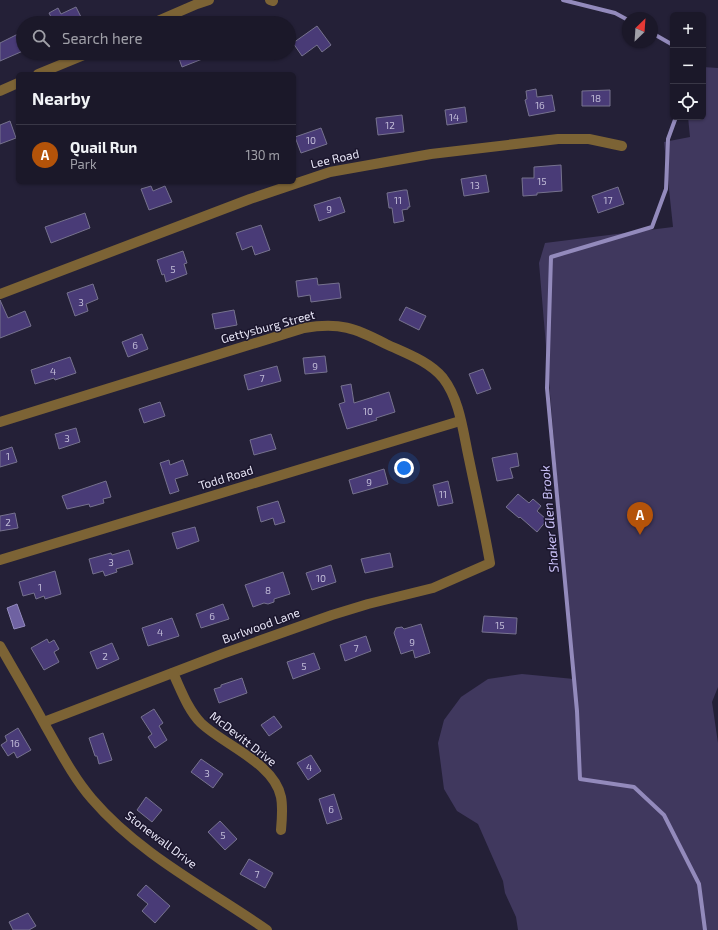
<!DOCTYPE html>
<meta charset="utf-8">
<style>
body{margin:0;font-family:"Exo 2",sans-serif;background:#282535;color:#f1f3f6}
.controls{position:absolute;right:12px;top:12px;display:grid;overflow:hidden;border-radius:6px;box-shadow:0 1px 3px #0004}
.controls button{width:36px;height:36px;display:grid;place-items:center;padding:0;border:0;border-bottom:1px solid #393746;background:#1b1829;color:#f1f3f6;font:20px sans-serif}
.compass{position:absolute;left:622px;top:12px;width:36px;height:36px;border-radius:50%;background:#1b1829;box-shadow:0 1px 3px #0004;rotate:25deg}
.you{position:absolute;left:404px;top:468px;width:14px;height:14px;margin:-10px;border:3px solid #fff;border-radius:50%;background:#1a73e8;box-shadow:0 0 0 6px #1a73e833}
.badge{display:grid;place-items:center;width:26px;height:26px;border-radius:50%;background:#b45309;color:#fff;font-size:13px;font-weight:700}
.pin{position:absolute;translate:-50% -33px;filter:drop-shadow(0 1px 2px #0008)}
.pin::after{content:'';position:absolute;top:21px;width:14px;height:12px;background:inherit;clip-path:polygon(0 0,100% 0,50% 100%)}
.list{margin:0;padding:0;list-style:none}
h2{display:flex;justify-content:space-between;align-items:center;height:52px;margin:0;padding:0 16px;font-size:17px}
h2 small{font-size:13px;font-weight:400;color:#a0a0a8}
.list li{display:grid;grid-template-columns:26px 1fr auto;gap:12px;align-items:center;box-sizing:border-box;height:60px;padding:0 16px;border-top:1px solid #393746}
.list b{display:block;font-size:15px;white-space:nowrap}
.list p{margin:0;font-size:13px;white-space:nowrap;color:#a0a0a8}
.list em{font-size:13px;font-style:normal;color:#a0a0a8}
.icon{flex:none;width:22px;height:22px;fill:none;stroke:currentColor;stroke-width:2;stroke-linecap:round;stroke-linejoin:round}
.map{position:relative;flex:none;width:718px;height:930px;overflow:hidden}
.search{position:absolute;background:#1b1829;box-shadow:0 1px 3px #0004;left:16px;top:16px;width:280px;height:44px;display:flex;align-items:center;gap:10px;box-sizing:border-box;padding:0 14px;border-radius:22px;color:#a0a0a8;font-size:15px}
.panel{position:absolute;background:#1b1829;box-shadow:0 1px 3px #0004;left:16px;top:72px;width:280px;height:112px;border-radius:6px}
.map>svg:first-child{display:block}
.green{fill:#40385e}
.water{fill:#6f62a2;stroke:#938abc}
.lines{fill:none;stroke-linecap:round;stroke-linejoin:round}
.stream{stroke:#938abc;stroke-width:4}
.building{fill:#493b77;stroke:#76728e}
.minor{stroke:#7c6335;stroke-width:10}
.labels{text-anchor:middle;stroke-width:3;stroke-linejoin:round;paint-order:stroke}
.number-label{font-size:10px;fill:#c0bbd7}
.street-label{font-size:12px;fill:#e8e6f7;stroke:#1b162d}
.water-label{font-size:13px;font-style:italic;fill:#ccc3fa;stroke:#1b162d}
</style>
<div class="map">
<svg width="718" height="930" viewBox="0 0 718 930">
<rect width="100%" height="100%" fill="#242037"/>
<!-- green -->
<polygon class="green" points="703,67 718,68 718,687 712,702 718,743 718,930 518,930 516,917 505,893 503,881 478,824 457,811 444,789 438,743 444,720 461,697 488,679 522,674 574,679 539,263 545,243 673,227 664,142 690,137 688,117 703,117"/>
<!-- water -->
<polygon class="water" points="17,604 25,626 14,629 7,608"/>
<g class="lines">
<!-- stream -->
<g class="stream">
<polyline points="563,0 615,13 628,20"/>
<polyline points="652,33 673,45"/>
<polyline points="676,117 668,139 666,189 652,227 551,257 547,388 577,711 580,779 634,787 664,815 699,884 705,930"/>
</g>
</g>
<!-- building -->
<g class="building">
<polygon points="76,7 84,23 43,23 52,19 49,13 58,8 61,14"/>
<polygon points="317,26 331,45 322,52 317,45 302,56 293,43"/>
<polygon points="18,34 23,45 23,51 0,61 0,43"/>
<polygon points="177,53 215,53 215,54 182,67"/>
<polygon points="536,89 537,97 552,95 555,111 529,116 525,100 527,99 526,91"/>
<polygon points="610,90 610,106 582,106 582,91"/>
<polygon points="465,107 467,122 447,125 445,110"/>
<polygon points="402,115 404,132 378,135 376,118"/>
<polygon points="10,121 16,138 0,144 0,125"/>
<polygon points="321,128 327,144 301,153 295,137"/>
<polygon points="561,165 562,191 537,193 537,195 523,196 522,178 534,178 534,167"/>
<polygon points="486,175 489,192 464,196 461,179"/>
<polygon points="151,186 153,191 165,186 172,202 149,210 141,189"/>
<polygon points="618,187 624,204 598,213 592,196"/>
<polygon points="404,190 407,190 410,207 408,207 408,209 402,210 404,221 394,223 392,208 389,208 387,193"/>
<polygon points="340,197 345,212 319,221 314,205"/>
<polygon points="85,213 90,228 51,243 45,227"/>
<polygon points="261,225 270,250 255,255 252,246 242,250 236,233"/>
<polygon points="183,251 187,263 184,264 187,274 166,282 164,274 162,275 157,260"/>
<polygon points="317,278 318,285 339,283 341,298 311,302 310,295 298,297 296,281"/>
<polygon points="93,284 98,299 86,304 88,311 75,316 67,293"/>
<polygon points="0,300 8,318 25,311 31,326 0,338"/>
<polygon points="406,307 426,316 419,330 399,320"/>
<polygon points="234,310 237,325 215,329 212,314"/>
<polygon points="142,334 148,349 128,357 122,342"/>
<polygon points="325,356 327,372 305,374 303,358"/>
<polygon points="70,357 76,373 55,380 54,378 35,384 31,370"/>
<polygon points="277,366 281,381 248,390 244,375"/>
<polygon points="483,369 491,389 477,394 469,374"/>
<polygon points="351,384 354,403 389,392 395,412 376,418 377,420 347,429 339,404 345,402 341,386"/>
<polygon points="160,402 165,416 144,423 139,409"/>
<polygon points="76,428 80,442 59,449 55,434"/>
<polygon points="271,434 276,449 254,455 250,440"/>
<polygon points="12,447 17,462 0,467 0,451"/>
<polygon points="517,453 519,466 510,468 513,478 497,481 492,458"/>
<polygon points="169,460 170,465 183,460 188,475 175,479 179,491 170,494 160,463"/>
<polygon points="384,469 388,484 353,494 349,480"/>
<polygon points="106,481 111,497 103,499 104,503 90,507 89,504 67,509 62,496"/>
<polygon points="448,481 453,503 438,506 433,485"/>
<polygon points="518,494 529,503 533,499 541,506 537,511 547,520 537,532 520,517 519,518 506,507"/>
<polygon points="278,501 285,522 275,525 273,518 261,522 257,507"/>
<polygon points="15,513 18,528 0,531 0,516"/>
<polygon points="195,527 199,541 177,549 172,533"/>
<polygon points="129,550 133,564 116,569 117,572 105,576 103,571 93,574 89,559 111,553 112,555"/>
<polygon points="390,553 393,567 365,573 361,559"/>
<polygon points="331,565 336,582 312,590 306,573"/>
<polygon points="55,571 61,594 45,599 44,596 36,599 34,593 23,596 19,582"/>
<polygon points="283,572 290,594 274,599 274,602 268,604 264,603 253,607 245,585"/>
<polygon points="223,604 229,619 201,628 196,614"/>
<polygon points="484,616 517,618 516,634 482,632"/>
<polygon points="172,618 179,636 148,646 142,628"/>
<polygon points="421,624 430,653 415,658 413,650 401,654 394,633 396,628 402,627 404,629"/>
<polygon points="366,636 371,651 345,661 340,645"/>
<polygon points="47,639 49,643 54,640 59,649 54,652 59,662 44,670 31,648"/>
<polygon points="112,643 119,659 97,669 90,652"/>
<polygon points="314,653 320,669 293,679 287,662"/>
<polygon points="242,678 247,693 219,703 214,689 221,687 221,685"/>
<polygon points="154,709 163,723 159,726 167,740 155,748 148,737 152,734 141,717"/>
<polygon points="274,716 282,727 269,736 261,725"/>
<polygon points="18,728 31,750 17,758 14,752 8,756 1,745 7,741 5,736"/>
<polygon points="103,733 112,760 99,764 97,756 95,756 89,738"/>
<polygon points="311,755 321,771 308,780 297,763"/>
<polygon points="201,759 223,774 213,788 191,772"/>
<polygon points="334,794 342,819 327,824 319,799"/>
<polygon points="146,797 162,810 152,822 137,810"/>
<polygon points="220,821 237,839 225,850 208,832"/>
<polygon points="249,859 273,873 265,888 240,874"/>
<polygon points="146,885 170,906 155,923 142,911 148,904 137,895"/>
<polygon points="28,913 36,926 29,930 13,930 9,922"/>
</g>
<g class="lines">
<!-- minor -->
<g class="minor">
<polyline points="270,0 273,1"/>
<polyline points="153,23 197,4 209,0"/>
<polyline points="38,74 89,53"/>
<polyline points="0,91 18,83"/>
<polyline points="0,294 250,199 330,172 431,154 558,139 589,139 622,146"/>
<path d="M0 422 304 328C340 322 355 328 386 344 405 353 429 361 443 378 460 400 463 432 469 459 476 493 484 528 490 563L433 588 368 604 332 615 222 654 44 722"/>
<polyline points="0,560 460,421"/>
<path d="M0 646C15 672 31 699 45 725 60 751 73 777 92 799 139 854 208 889 267 930"/>
<path d="M173 673C181 690 188 710 201 723 224 745 274 763 281 797 283 807 282 819 281 830"/>
</g>
</g>
<g class="labels">
<!-- number labels -->
<g class="number-label">
<text x="596" y="102">18</text>
<text x="540" y="109">16</text>
<text x="454" y="121">14</text>
<text x="390" y="129">12</text>
<text x="311" y="144">10</text>
<text x="542" y="185">15</text>
<text x="475" y="189">13</text>
<text x="398" y="204">11</text>
<text x="608" y="204">17</text>
<text x="329" y="213">9</text>
<text x="173" y="273">5</text>
<text x="81" y="306">3</text>
<text x="135" y="349">6</text>
<text x="315" y="370">9</text>
<text x="53" y="375">4</text>
<text x="262" y="382">7</text>
<text x="368" y="415">10</text>
<text x="67" y="442">3</text>
<text x="8" y="460">1</text>
<text x="369" y="486">9</text>
<text x="443" y="498">11</text>
<text x="8" y="526">2</text>
<text x="111" y="566">3</text>
<text x="321" y="582">10</text>
<text x="40" y="591">1</text>
<text x="268" y="594">8</text>
<text x="212" y="620">6</text>
<text x="500" y="629">15</text>
<text x="160" y="636">4</text>
<text x="412" y="646">9</text>
<text x="356" y="652">7</text>
<text x="105" y="660">2</text>
<text x="304" y="670">5</text>
<text x="15" y="747">16</text>
<text x="309" y="771">4</text>
<text x="207" y="777">3</text>
<text x="331" y="813">6</text>
<text x="223" y="839">5</text>
<text x="257" y="878">7</text>
</g>
<!-- street labels -->
<g class="street-label">
<text transform="translate(335 159) rotate(-13)" y="4">Lee Road</text>
<text transform="translate(268 327) rotate(-15)" y="4">Gettysburg Street</text>
<text transform="translate(226 478) rotate(-17)" y="4">Todd Road</text>
<text transform="translate(261 626) rotate(-20)" y="4">Burlwood Lane</text>
<text transform="translate(243 739) rotate(38)" y="4">McDevitt Drive</text>
<text transform="translate(161 840) rotate(37)" y="4">Stonewall Drive</text>
</g>
<!-- water labels -->
<g class="water-label">
<text transform="translate(549 519) rotate(-95)" y="5">Shaker Glen Brook</text>
</g>
</g>
</svg>
<div class="controls">
<button>+</button>
<button>−</button>
<button><svg class="icon" aria-label="locate" viewBox="0 0 24 24"><circle cx="12" cy="12" r="6"/><path d="M12 2v4M12 18v4M2 12h4M18 12h4"/></svg></button>
</div>
<svg class="compass" viewBox="-18 -18 36 36"><path d="M0-13l5 13h-10z" fill="#e53935"/><path d="M0 13l5-13h-10z" fill="#a0a0a8"/></svg>
<div class="you"></div>
<div class="pin badge" style="left:640px;top:535px">A</div>
<div class="search"><svg class="icon" aria-label="search" viewBox="0 0 24 24"><circle cx="10" cy="10" r="6"/><path d="M15 15l6 6"/></svg>Search here</div>
<section class="panel">
<h2>Nearby<small></small></h2>
<ul class="list">
<li><span class="badge">A</span><div><b>Quail Run</b><p>Park</p></div><em>130 m</em></li>
</ul>
</section>
</div>
